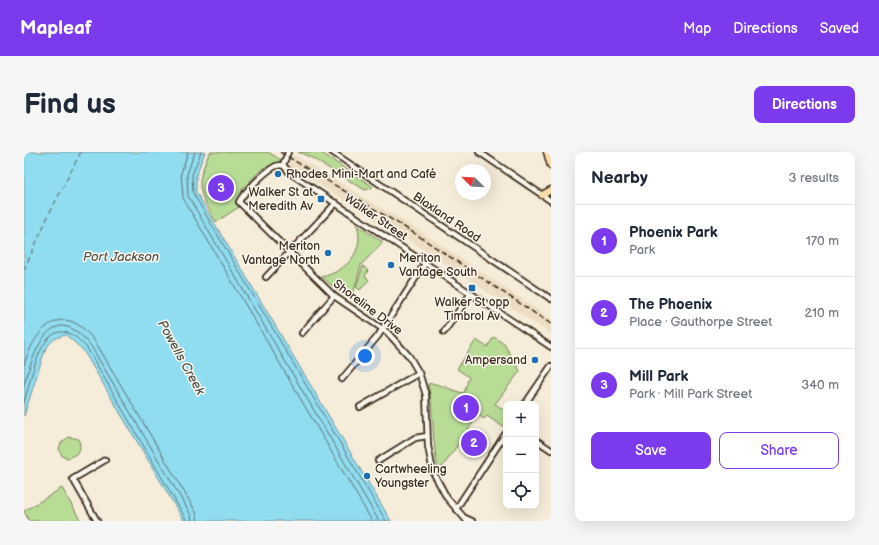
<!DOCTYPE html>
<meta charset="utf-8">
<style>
body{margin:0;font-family:"Balsamiq Sans",sans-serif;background:#f6f6f7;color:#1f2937}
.controls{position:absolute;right:12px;bottom:12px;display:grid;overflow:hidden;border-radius:8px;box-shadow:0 4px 16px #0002}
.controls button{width:36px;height:36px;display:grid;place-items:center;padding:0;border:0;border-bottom:1px solid #e0e1e3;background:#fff;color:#1f2937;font:20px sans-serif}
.compass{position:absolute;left:431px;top:12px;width:36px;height:36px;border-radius:50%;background:#fff;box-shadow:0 4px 16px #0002;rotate:294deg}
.you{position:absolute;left:341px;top:204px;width:14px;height:14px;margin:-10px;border:3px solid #fff;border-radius:50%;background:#1a73e8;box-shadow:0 0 0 6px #1a73e833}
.badge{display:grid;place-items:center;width:26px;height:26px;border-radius:50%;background:#7c3aed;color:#fff;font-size:13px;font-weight:700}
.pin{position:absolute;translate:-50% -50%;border:2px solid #fff;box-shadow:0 1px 4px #0006}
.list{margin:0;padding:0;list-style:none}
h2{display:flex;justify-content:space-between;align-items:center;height:52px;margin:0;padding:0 16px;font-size:17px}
h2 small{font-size:13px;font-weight:400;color:#747a83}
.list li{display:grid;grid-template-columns:26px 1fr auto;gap:12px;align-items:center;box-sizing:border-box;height:72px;padding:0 16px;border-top:1px solid #e0e1e3}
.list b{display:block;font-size:15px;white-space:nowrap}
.list p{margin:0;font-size:13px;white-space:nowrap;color:#747a83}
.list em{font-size:13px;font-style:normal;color:#747a83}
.actions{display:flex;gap:8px;padding:12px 16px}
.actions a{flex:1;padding:9px 0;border:1px solid #7c3aed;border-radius:8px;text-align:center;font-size:14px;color:#7c3aed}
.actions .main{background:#7c3aed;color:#fff}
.icon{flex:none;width:22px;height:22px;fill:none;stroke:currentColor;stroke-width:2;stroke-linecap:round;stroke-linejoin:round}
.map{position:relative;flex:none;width:527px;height:369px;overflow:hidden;border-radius:8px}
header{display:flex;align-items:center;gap:24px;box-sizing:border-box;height:56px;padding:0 20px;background:#7c3aed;color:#fff}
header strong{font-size:19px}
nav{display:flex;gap:22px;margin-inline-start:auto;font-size:14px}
.intro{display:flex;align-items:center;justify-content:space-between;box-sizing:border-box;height:96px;padding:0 24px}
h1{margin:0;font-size:28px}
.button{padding:10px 18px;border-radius:8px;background:#7c3aed;color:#fff;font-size:14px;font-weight:700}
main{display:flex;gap:24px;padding:0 24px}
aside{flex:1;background:#fff;border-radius:8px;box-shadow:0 4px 16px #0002}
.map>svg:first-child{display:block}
.built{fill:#eddec3}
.green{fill:#b8db96;stroke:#7a825a}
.water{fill:#90dcf0;stroke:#6e959c}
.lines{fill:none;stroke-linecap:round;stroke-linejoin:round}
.shore{stroke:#5d7172;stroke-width:1}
.ferry{stroke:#505652;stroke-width:1;stroke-dasharray:5 4;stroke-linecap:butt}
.minor-casing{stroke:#3b2a1e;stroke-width:8}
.highway-casing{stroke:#3b2a1e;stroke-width:9}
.minor{stroke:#fbf7ec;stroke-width:4.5}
.highway{stroke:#f9deab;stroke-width:6}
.rail{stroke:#3b2a1e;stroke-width:1.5;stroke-dasharray:6 3;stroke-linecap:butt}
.poi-dot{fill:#1f6fb2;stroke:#fbf7ec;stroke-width:1.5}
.labels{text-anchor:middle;stroke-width:3;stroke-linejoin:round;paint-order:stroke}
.poi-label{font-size:12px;fill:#3b2a1e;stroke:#fbf7ec;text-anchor:start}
.street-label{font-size:12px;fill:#3b2a1e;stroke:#fbf7ec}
.water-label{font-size:13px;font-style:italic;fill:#505652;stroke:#fbf7ec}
</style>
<header>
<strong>Mapleaf</strong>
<nav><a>Map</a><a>Directions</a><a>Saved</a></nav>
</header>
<div class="intro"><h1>Find us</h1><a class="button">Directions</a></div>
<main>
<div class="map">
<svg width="527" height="369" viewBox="0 0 527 369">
<rect width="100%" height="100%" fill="#f5ecd9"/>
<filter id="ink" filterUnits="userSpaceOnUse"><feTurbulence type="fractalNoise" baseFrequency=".025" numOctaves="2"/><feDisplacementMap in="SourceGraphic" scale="8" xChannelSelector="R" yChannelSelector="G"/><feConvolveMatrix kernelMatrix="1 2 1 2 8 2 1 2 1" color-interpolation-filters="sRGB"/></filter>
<g filter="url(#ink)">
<!-- built -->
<polygon class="built" points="270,3 402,83 527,167 527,182 407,102 264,13"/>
<!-- green -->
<g class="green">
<path d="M186 0H244L257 8 243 18 240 15 218 37 220 40 213 48 215 55 192 70C174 39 170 34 186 0Z"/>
<polygon points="274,0 296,0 348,34 348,36 341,38 286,5"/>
<path d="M333 73 359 90 337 113 328 146 314 139 298 125C323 119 341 99 333 73Z"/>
<polygon points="339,114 344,119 341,124 345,128 336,138 332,135"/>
<path d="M470 185 480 192 496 219 471 252 482 259V269L479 275 463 264 460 267 454 263 415 320C407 291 411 262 404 232 413 229 429 240 440 241L445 225 433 217 452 188 463 195Z"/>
<polygon points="45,285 55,287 56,296 54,301 44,306 38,304 35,297 37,291"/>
<polygon points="38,336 57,369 5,369 0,359"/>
</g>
<!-- water -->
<path class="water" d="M0 0H181L172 23V40L367 369H160L59 198 42 183C31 185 27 189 21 198L0 264Z"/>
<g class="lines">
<!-- shore -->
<g class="shore">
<polyline points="164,0 157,21 159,46 348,369"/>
<polyline points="171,0 163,22 164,44 355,369"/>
<polyline points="177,0 168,23 169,41 362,369"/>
<path d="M0 213C12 173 41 147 72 191L172 360 174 369"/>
<path d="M0 233C10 200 27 144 67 194L167 363 168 369"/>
<path d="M0 251C9 220 21 148 63 196L163 369"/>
</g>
<!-- ferry -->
<polyline class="ferry" points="0,118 25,62 57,0"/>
<defs>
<g id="minor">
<polyline points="264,0 259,13 266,21 527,195"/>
<polyline points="308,0 527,147"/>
<polyline points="455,0 527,49"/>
<path d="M259 13C256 13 253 13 250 15 242 19 218 42 215 50L310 144 363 180 385 204 395 221 402 243 404 294 409 320 423 346 443 369"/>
<polyline points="242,125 312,51"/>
<polyline points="420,180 447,141"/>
<polyline points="278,181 310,144"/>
<polyline points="318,227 354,184 402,110"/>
<polyline points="501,252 527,214"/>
<polyline points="336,255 395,221"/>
<polyline points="512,288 527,298"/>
<polyline points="354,309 391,286 403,284"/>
<polyline points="432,357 482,281"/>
<polyline points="441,366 448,369"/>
<polyline points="73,369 49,327 81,308"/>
</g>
<g id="highway">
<polyline points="523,0 527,14"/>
<polyline points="518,43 527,38"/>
</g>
</defs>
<!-- minor casing -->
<use href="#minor" class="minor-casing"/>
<!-- highway casing -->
<use href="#highway" class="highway-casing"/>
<!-- minor -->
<use href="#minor" class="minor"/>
<!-- highway -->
<use href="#highway" class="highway"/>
<!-- rail -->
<polyline class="rail" points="256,0 390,81 527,172"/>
</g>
</g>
<!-- markers -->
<g class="poi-dot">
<circle cx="254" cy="22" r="4"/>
<rect x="293" y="43" width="8" height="8" rx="2"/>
<circle cx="304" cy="101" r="4"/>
<circle cx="367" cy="113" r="4"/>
<rect x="444" y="132" width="8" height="8" rx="2"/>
<circle cx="511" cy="208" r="4"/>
<circle cx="343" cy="324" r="4"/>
</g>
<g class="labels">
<!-- poi labels -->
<g class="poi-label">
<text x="262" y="26">Rhodes Mini-Mart and Café</text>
<text x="289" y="44" text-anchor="end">Walker St at<tspan x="289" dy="14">Meredith Av</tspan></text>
<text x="296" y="98" text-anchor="end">Meriton<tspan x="296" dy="14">Vantage North</tspan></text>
<text x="375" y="110">Meriton<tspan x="375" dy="14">Vantage South</tspan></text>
<text x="448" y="154" text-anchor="middle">Walker St opp<tspan x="448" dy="14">Timbrol Av</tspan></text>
<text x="503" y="212" text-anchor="end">Ampersand</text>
<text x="351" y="321">Cartwheeling<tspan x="351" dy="14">Youngster</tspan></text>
</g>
<!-- street labels -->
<g class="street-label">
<text transform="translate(352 65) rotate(34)" y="4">Walker Street</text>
<text transform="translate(423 65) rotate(34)" y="4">Blaxland Road</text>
<text transform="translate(344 155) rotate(37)" y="4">Shoreline Drive</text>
</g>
<!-- water labels -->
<g class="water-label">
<text x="97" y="109">Port Jackson</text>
<text transform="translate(158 205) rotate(61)" y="5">Powells Creek</text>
</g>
</g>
</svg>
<div class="controls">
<button>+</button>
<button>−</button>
<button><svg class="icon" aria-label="locate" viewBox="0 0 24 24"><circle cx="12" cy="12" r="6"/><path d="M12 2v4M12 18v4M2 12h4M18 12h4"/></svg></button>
</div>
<svg class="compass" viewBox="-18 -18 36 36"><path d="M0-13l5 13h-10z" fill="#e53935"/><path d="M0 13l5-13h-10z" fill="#747a83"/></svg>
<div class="you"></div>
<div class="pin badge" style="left:442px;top:256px">1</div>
<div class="pin badge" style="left:450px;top:291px">2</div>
<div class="pin badge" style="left:197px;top:36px">3</div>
</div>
<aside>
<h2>Nearby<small>3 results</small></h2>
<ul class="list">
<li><span class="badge">1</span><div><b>Phoenix Park</b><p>Park</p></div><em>170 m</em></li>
<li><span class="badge">2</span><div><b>The Phoenix</b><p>Place · Gauthorpe Street</p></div><em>210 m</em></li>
<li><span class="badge">3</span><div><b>Mill Park</b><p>Park · Mill Park Street</p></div><em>340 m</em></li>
</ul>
<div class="actions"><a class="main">Save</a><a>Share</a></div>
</aside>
</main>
